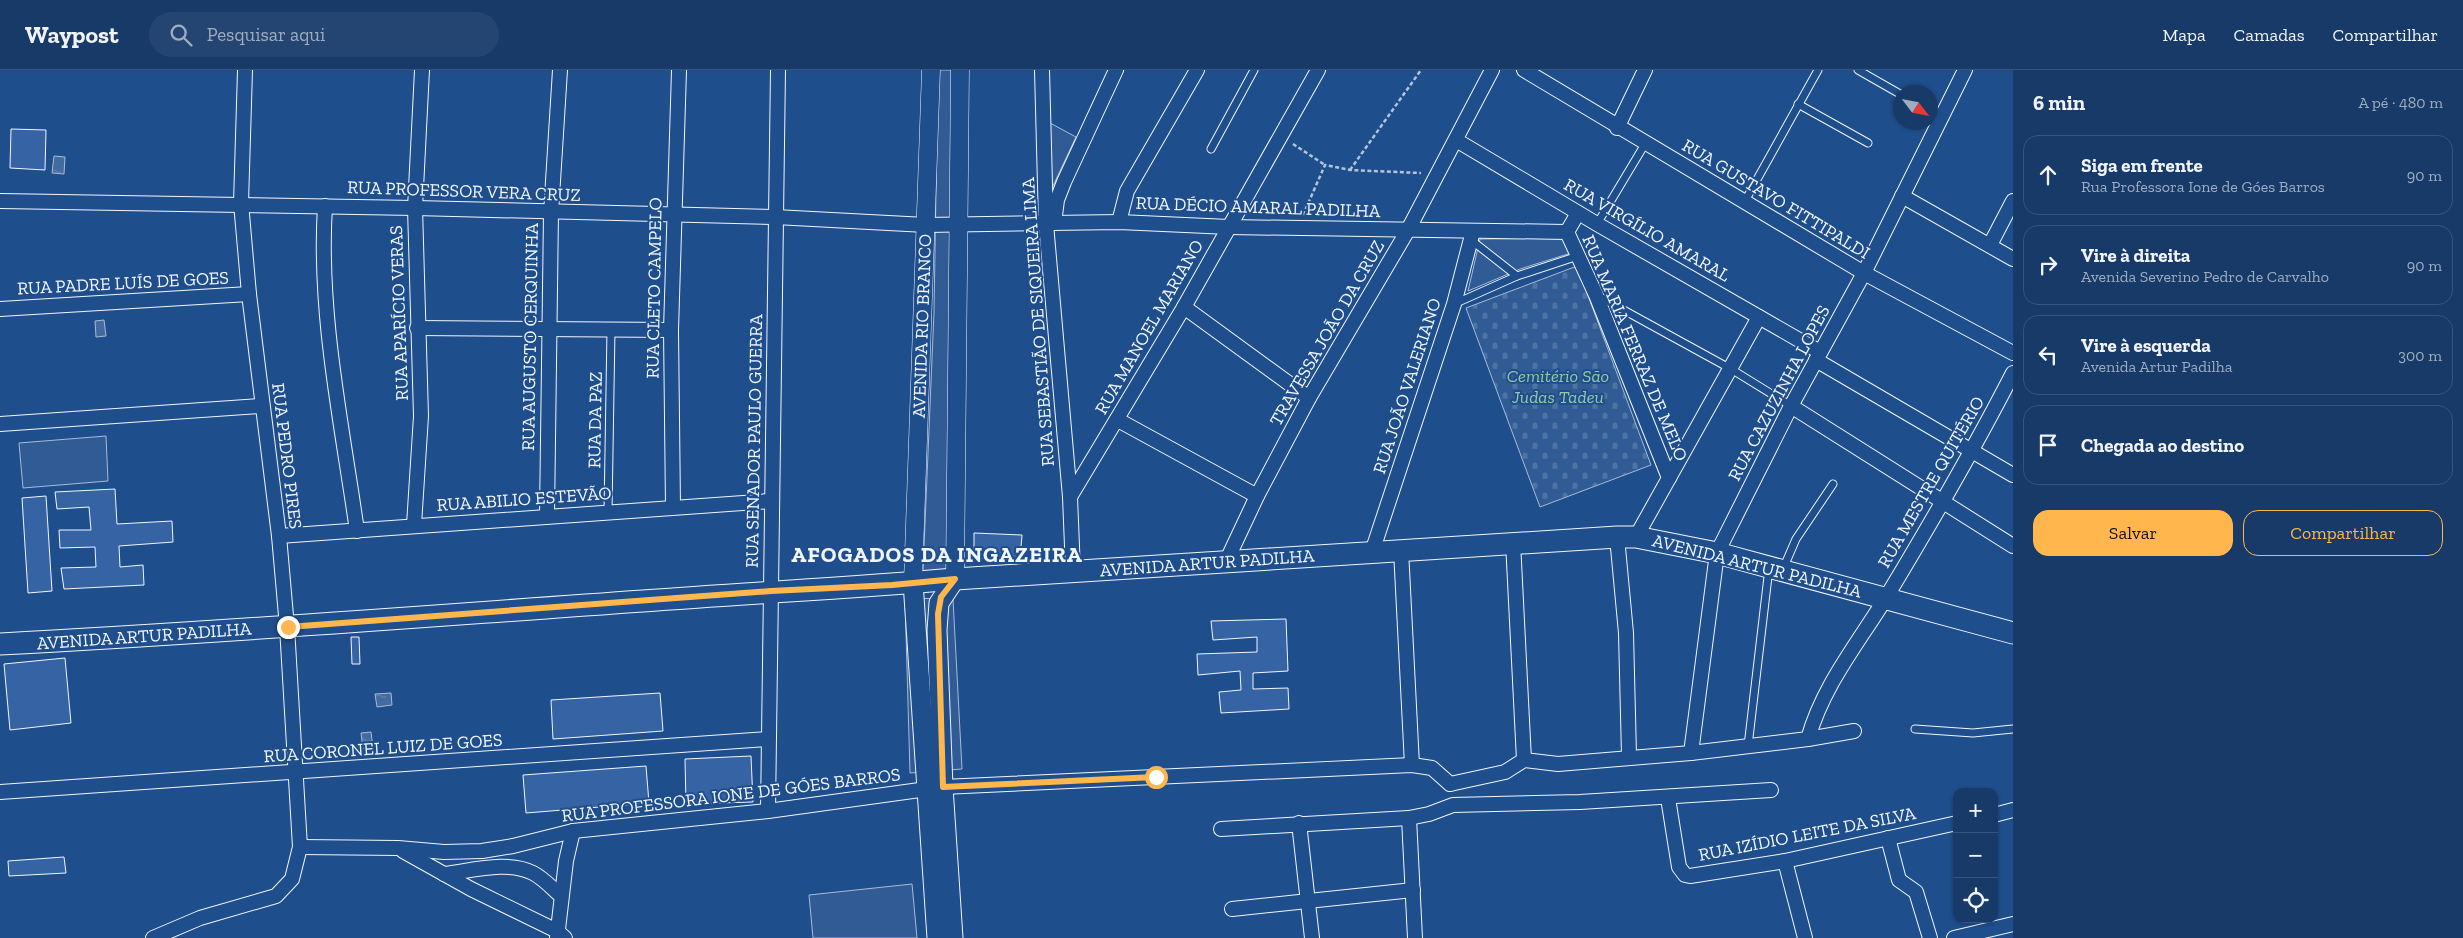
<!DOCTYPE html>
<html lang="pt">
<meta charset="utf-8">
<style>
body{margin:0;font-family:"Zilla Slab",serif;background:#244571;color:#f1f3f6}
.controls{position:absolute;right:15px;bottom:15px;display:grid;overflow:hidden;border-radius:10px;box-shadow:0 1px 4px #0004}
.controls button{width:45px;height:45px;display:grid;place-items:center;padding:0;border:0;border-bottom:1px solid #36547d;background:#173a69;color:#f1f3f6;font:25px sans-serif}
.compass{position:absolute;left:1893px;top:15px;width:45px;height:45px;border-radius:50%;background:#173a69;box-shadow:0 1px 4px #0004;rotate:122deg}
.stop{position:absolute;width:15px;height:15px;margin:-11px;border:4px solid #ffb74d;border-radius:50%;background:#fff}
.stop.end{background:#ffb74d;border-color:#fff;box-shadow:0 1px 5px #0008}
.list{margin:0;padding:0;list-style:none}
h2{display:flex;justify-content:space-between;align-items:center;height:65px;margin:0;padding:0 20px;font-size:21px}
h2 small{font-size:16px;font-weight:400;color:#9eadc0}
.list li{display:grid;grid-template-columns:32px 1fr auto;gap:15px;align-items:center;box-sizing:border-box;height:80px;margin:0 10px 10px;padding:0 10px;border:1px solid #36547d;border-radius:15px}
.list b{display:block;font-size:19px;white-space:nowrap}
.list p{margin:0;font-size:16px;white-space:nowrap;color:#9eadc0}
.list em{font-size:16px;font-style:normal;color:#9eadc0}
.actions{display:flex;gap:10px;padding:15px 20px}
.actions a{flex:1;padding:11px 0;border:1px solid #ffb74d;border-radius:15px;text-align:center;font-size:18px;color:#ffb74d}
.actions .main{background:#ffb74d;color:#111}
.icon{flex:none;width:28px;height:28px;fill:none;stroke:currentColor;stroke-width:2;stroke-linecap:round;stroke-linejoin:round}
.map{position:relative;flex:none;width:2013px;height:868px;overflow:hidden}
header{display:flex;align-items:center;gap:30px;box-sizing:border-box;height:70px;padding:0 25px;background:#173a69;border-bottom:1px solid #36547d}
header strong{font-size:24px}
nav{display:flex;gap:28px;margin-inline-start:auto;font-size:18px}
.search{width:350px;height:45px;background:#244571;display:flex;align-items:center;gap:12px;box-sizing:border-box;padding:0 18px;border-radius:28px;color:#9eadc0;font-size:19px}
main{display:flex}
aside{flex:1;background:#173a69}
.map>svg:first-child{display:block}
.cemetery{fill:url(#cemetery-stones);stroke:#a8bbd7}
.built{fill:#305b95;stroke:#a8bbd7}
.water{fill:url(#water-ripples);stroke:#a8bbd7}
.building{fill:#3563a3;stroke:#f2f6ff}
.lines{fill:none;stroke-linecap:round;stroke-linejoin:round}
.service-casing{stroke:#f2f6ff;stroke-width:9}
.minor-casing{stroke:#f2f6ff;stroke-width:16}
.tertiary-casing{stroke:#f2f6ff;stroke-width:19}
.secondary-casing{stroke:#f2f6ff;stroke-width:21}
.primary-casing{stroke:#f2f6ff;stroke-width:23}
.path{stroke:#b3c4dc;stroke-width:2.5;stroke-dasharray:4 2.5;stroke-linecap:butt}
.service{stroke:#1f4e8c;stroke-width:7}
.minor{stroke:#1f4e8c;stroke-width:14}
.tertiary{stroke:#1f4e8c;stroke-width:18}
.secondary{stroke:#1f4e8c;stroke-width:19}
.primary{stroke:#1f4e8c;stroke-width:21}
.route{stroke:#ffb74d;stroke-width:6}
.labels{text-anchor:middle;stroke-width:4;stroke-linejoin:round;paint-order:stroke}
.street-label{font-size:18px;fill:#f2f6ff;stroke:#1f4e8c}
.park-label{font-size:18px;font-style:italic;fill:#97c8a6;stroke:#1f4e8c}
.district-label{font-size:22px;font-weight:bold;letter-spacing:1px;fill:#f2f6ff;stroke:#1f4e8c}
</style>
<header>
<strong>Waypost</strong>
<div class="search"><svg class="icon" aria-label="search" viewBox="0 0 24 24"><circle cx="10" cy="10" r="6"/><path d="M15 15l6 6"/></svg>Pesquisar aqui</div>
<nav><a>Mapa</a><a>Camadas</a><a>Compartilhar</a></nav>
</header>
<main>
<div class="map">
<svg width="2013" height="868" viewBox="0 0 2013 868">
<defs>
<pattern id="cemetery-stones" width="16" height="16" patternUnits="userSpaceOnUse" patternTransform="scale(1.25)"><rect width="16" height="16" fill="#305b95"/><path d="M2 7V4a2 2 0 0 1 4 0v3zM10 15v-3a2 2 0 0 1 4 0v3z" fill="#4e73a5"/></pattern>
<pattern id="water-ripples" width="26" height="14" patternUnits="userSpaceOnUse" patternTransform="scale(1.25)"><rect width="26" height="14" fill="#446ba0"/><path d="M2 4q2-2 4 0t4 0M15 11q2-2 4 0t4 0" fill="none" stroke="#5f81ae"/></pattern>
</defs>
<rect width="100%" height="100%" fill="#1f4e8c"/>
<!-- cemetery -->
<polygon class="cemetery" points="1577,196 1651,395 1540,437 1466,238"/>
<!-- built -->
<g class="built">
<polygon points="938,0 953,0 949,499 923,501 934,242"/>
<polygon points="1050,53 1076,67 1052,118"/>
<polygon points="1564,168 1571,183 1520,199 1468,221 1480,169"/>
<polygon points="106,366 108,411 23,418 19,373"/>
<polygon points="905,528 953,529 962,699 910,703"/>
<polygon points="912,814 917,868 813,868 809,825"/>
</g>
<!-- water -->
<g class="water">
<polygon points="54,86 65,87 64,104 52,103"/>
<polygon points="104,250 106,266 96,267 95,251"/>
<polygon points="391,623 392,635 377,637 375,624"/>
<polygon points="371,662 373,678 363,679 361,663"/>
</g>
<!-- building -->
<g class="building">
<polygon points="11,59 46,60 45,100 10,98"/>
<polygon points="115,419 117,454 172,451 173,472 119,476 120,497 143,495 144,515 64,519 61,498 96,497 95,477 60,478 59,460 91,460 89,437 57,439 55,422"/>
<polygon points="46,426 52,521 28,523 22,428"/>
<polygon points="974,463 1022,465 1020,489 974,488"/>
<polygon points="1286,549 1288,601 1253,603 1253,619 1288,618 1289,639 1221,643 1219,622 1241,620 1240,601 1198,605 1197,584 1257,582 1257,567 1213,570 1211,551"/>
<polygon points="351,567 359,567 360,594 352,594"/>
<polygon points="65,588 71,653 10,660 4,594"/>
<polygon points="660,623 663,661 553,669 551,630"/>
<polygon points="751,686 753,732 686,734 685,689"/>
<polygon points="646,696 649,733 526,743 523,705"/>
<polygon points="64,787 66,803 9,806 8,791"/>
</g>
<g class="lines">
<defs>
<g id="service">
<polyline points="1858,0 1900,24"/>
<polyline points="1798,34 1868,73"/>
<polyline points="1930,42 1941,48"/>
<polyline points="1211,79 1254,0"/>
<polyline points="1745,131 1818,0"/>
<polyline points="1597,154 1645,74"/>
<polyline points="1471,170 1517,206 1578,186"/>
<polyline points="1598,226 1731,299 1791,336"/>
<polyline points="1454,234 1517,206"/>
<polyline points="608,442 611,259"/>
<polyline points="1783,499 1796,469 1833,414"/>
<polyline points="1915,659 1973,663 2013,659"/>
<polyline points="1748,676 1769,498"/>
</g>
<g id="minor">
<polyline points="1042,0 1046,154 1070,427 1073,501"/>
<polyline points="1524,0 1864,203 2013,283"/>
<polyline points="1617,58 1645,0"/>
<polyline points="1456,70 1597,154 1820,282"/>
<polyline points="1902,126 2013,189"/>
<polyline points="0,131 415,138 775,147 926,155 1119,152 1229,157 1567,162 1578,143"/>
<path d="M325 136C318 244 342 354 357 461"/>
<polyline points="1119,152 1127,121 1197,0"/>
<polyline points="1054,153 1057,130 1064,112 1116,0"/>
<polyline points="1567,162 1596,225 1669,408"/>
<polyline points="1990,175 2013,131"/>
<polyline points="1184,237 1309,328"/>
<polyline points="0,239 249,224"/>
<polyline points="417,258 671,260"/>
<polyline points="1816,290 2013,405"/>
<polyline points="1791,336 2013,476"/>
<polyline points="1118,350 1257,426"/>
<polyline points="0,354 261,336"/>
<polyline points="1070,427 1184,237 1318,0"/>
<polyline points="673,437 671,260 679,0"/>
<polyline points="547,446 551,143 560,0"/>
<polyline points="414,455 421,346 415,138 422,0"/>
<polyline points="279,466 771,431"/>
<polyline points="1617,467 1626,563 1629,686"/>
<polyline points="1636,467 1759,247"/>
<polyline points="1513,472 1524,690"/>
<polyline points="1401,480 1412,695"/>
<polyline points="1372,482 1454,234 1473,161"/>
<polyline points="1226,492 1257,426 1309,328 1408,160 1492,0"/>
<path d="M1808 669C1823 615 1859 572 1887 526 1931 453 1974 379 2013 303"/>
<polyline points="1691,683 1717,483 1791,336 1864,203 1965,0"/>
<polyline points="1450,714 1505,702 1524,690 1558,694 1691,683 1808,669 1854,661"/>
<polyline points="943,717 1412,695 1432,698 1450,714"/>
<polyline points="0,722 768,669"/>
<polyline points="1668,728 1679,797 1685,805 1690,806 1785,791 1957,753"/>
<polyline points="768,741 778,0"/>
<polyline points="1994,745 2013,740"/>
<polyline points="1409,748 1415,868"/>
<polyline points="1299,753 1312,868"/>
<polyline points="1221,759 1409,748 1429,744 1453,735 1580,732 1771,720"/>
<polyline points="1888,768 1899,810 1916,822 1930,868"/>
<polyline points="300,777 398,778 444,782 482,781 513,776 573,761 768,741 927,719"/>
<polyline points="403,781 471,819 557,861 565,868"/>
<polyline points="1785,791 1805,868"/>
<path d="M444 804C471 801 508 790 533 803 543 808 552 818 560 825"/>
<polyline points="1232,839 1413,820"/>
<polyline points="153,868 200,848 276,826 292,809 300,777 287,557 279,466 249,224 241,133 245,0"/>
<polyline points="557,868 566,791 573,761"/>
<polyline points="1954,868 2013,854"/>
</g>
<g id="tertiary">
<polyline points="955,509 960,0"/>
<polyline points="913,512 931,0"/>
</g>
<g id="secondary">
<polyline points="913,512 937,868"/>
<polyline points="953,868 943,717 937,560 939,533 955,509"/>
</g>
<path id="primary" d="M0 574C215 563 429 546 643 531 747 523 852 518 955 509L1617 467H1636L1717 483 2013 563"/>
</defs>
<!-- service casing -->
<use href="#service" class="service-casing"/>
<!-- minor casing -->
<use href="#minor" class="minor-casing"/>
<!-- tertiary casing -->
<use href="#tertiary" class="tertiary-casing"/>
<!-- secondary casing -->
<use href="#secondary" class="secondary-casing"/>
<!-- primary casing -->
<use href="#primary" class="primary-casing"/>
<!-- path -->
<g class="path">
<polyline points="1293,74 1325,95"/>
<polyline points="1350,100 1421,0"/>
<polyline points="1303,145 1325,95 1350,100 1421,103"/>
</g>
<!-- service -->
<use href="#service" class="service"/>
<!-- minor -->
<use href="#minor" class="minor"/>
<!-- tertiary -->
<use href="#tertiary" class="tertiary"/>
<!-- secondary -->
<use href="#secondary" class="secondary"/>
<!-- primary -->
<use href="#primary" class="primary"/>
</g>
<g class="lines">
<!-- route -->
<polyline class="route" points="288,557 771,521 892,515 955,509 941,527 938,544 943,717 1156,707"/>
</g>
<g class="labels">
<!-- street labels -->
<g class="street-label">
<text transform="translate(464 121) rotate(2)" y="6">RUA PROFESSOR VERA CRUZ</text>
<text transform="translate(1776 129) rotate(31)" y="6">RUA GUSTAVO FITTIPALDI</text>
<text transform="translate(1258 137) rotate(2)" y="6">RUA DÉCIO AMARAL PADILHA</text>
<text transform="translate(1647 160) rotate(30)" y="6">RUA VIRGÍLIO AMARAL</text>
<text transform="translate(123 213) rotate(-3)" y="6">RUA PADRE LUÍS DE GOES</text>
<text transform="translate(654 218) rotate(-89)" y="6">RUA CLETO CAMPELO</text>
<text transform="translate(399 243) rotate(-92)" y="6">RUA APARÍCIO VERAS</text>
<text transform="translate(1038 252) rotate(-94)" y="6">RUA SEBASTIÃO DE SIQUEIRA LIMA</text>
<text transform="translate(922 256) rotate(-88)" y="6">AVENIDA RIO BRANCO</text>
<text transform="translate(1149 257) rotate(-60)" y="6">RUA MANOEL MARIANO</text>
<text transform="translate(1327 263) rotate(-60)" y="6">TRAVESSA JOÃO DA CRUZ</text>
<text transform="translate(530 267) rotate(-89)" y="6">RUA AUGUSTO CERQUINHA</text>
<text transform="translate(1635 278) rotate(67)" y="6">RUA MARIA FERRAZ DE MELO</text>
<text transform="translate(1407 316) rotate(-72)" y="6">RUA JOÃO VALERIANO</text>
<text transform="translate(1779 323) rotate(-62)" y="6">RUA CAZUZINHA LOPES</text>
<text transform="translate(595 350) rotate(-89)" y="6">RUA DA PAZ</text>
<text transform="translate(754 371) rotate(-89)" y="6">RUA SENADOR PAULO GUERRA</text>
<text transform="translate(287 386) rotate(83)" y="6">RUA PEDRO PIRES</text>
<text transform="translate(1931 412) rotate(-60)" y="6">RUA MESTRE QUITÉRIO</text>
<text transform="translate(524 429) rotate(-4)" y="6">RUA ABILIO ESTEVÃO</text>
<text transform="translate(1207 493) rotate(-4)" y="6">AVENIDA ARTUR PADILHA</text>
<text transform="translate(1757 496) rotate(14)" y="6">AVENIDA ARTUR PADILHA</text>
<text transform="translate(144 566) rotate(-4)" y="6">AVENIDA ARTUR PADILHA</text>
<text transform="translate(383 678) rotate(-4)" y="6">RUA CORONEL LUIZ DE GOES</text>
<text transform="translate(731 725) rotate(-7)" y="6">RUA PROFESSORA IONE DE GÓES BARROS</text>
<text transform="translate(1807 764) rotate(-11)" y="6">RUA IZÍDIO LEITE DA SILVA</text>
</g>
<!-- park labels -->
<g class="park-label">
<text x="1558" y="312">Cemitério São<tspan x="1558" dy="21">Judas Tadeu</tspan></text>
</g>
<!-- district labels -->
<g class="district-label">
<text x="937" y="492">AFOGADOS DA INGAZEIRA</text>
</g>
</g>
</svg>
<div class="controls">
<button>+</button>
<button>−</button>
<button><svg class="icon" aria-label="locate" viewBox="0 0 24 24"><circle cx="12" cy="12" r="6"/><path d="M12 2v4M12 18v4M2 12h4M18 12h4"/></svg></button>
</div>
<svg class="compass" viewBox="-18 -18 36 36"><path d="M0-13l5 13h-10z" fill="#e53935"/><path d="M0 13l5-13h-10z" fill="#9eadc0"/></svg>
<div class="stop" style="left:1156px;top:707px"></div>
<div class="stop end" style="left:288px;top:557px"></div>
</div>
<aside>
<h2>6 min<small>A pé · 480 m</small></h2>
<ul class="list">
<li><svg class="icon" aria-label="ahead" viewBox="0 0 24 24"><path d="M12 20V5M6 11l6-6 6 6"/></svg><div><b>Siga em frente</b><p>Rua Professora Ione de Góes Barros</p></div><em>90 m</em></li>
<li><svg class="icon" aria-label="right" viewBox="0 0 24 24"><path d="M7 20v-9h11M14 6l5 5-5 5"/></svg><div><b>Vire à direita</b><p>Avenida Severino Pedro de Carvalho</p></div><em>90 m</em></li>
<li><svg class="icon" aria-label="left" viewBox="0 0 24 24"><path d="M17 20v-9H6M10 6l-5 5 5 5"/></svg><div><b>Vire à esquerda</b><p>Avenida Artur Padilha</p></div><em>300 m</em></li>
<li><svg class="icon" aria-label="arrive" viewBox="0 0 24 24"><path d="M6 21V4h12l-3 4 3 4H6"/></svg><div><b>Chegada ao destino</b></div></li>
</ul>
<div class="actions"><a class="main">Salvar</a><a>Compartilhar</a></div>
</aside>
</main>
